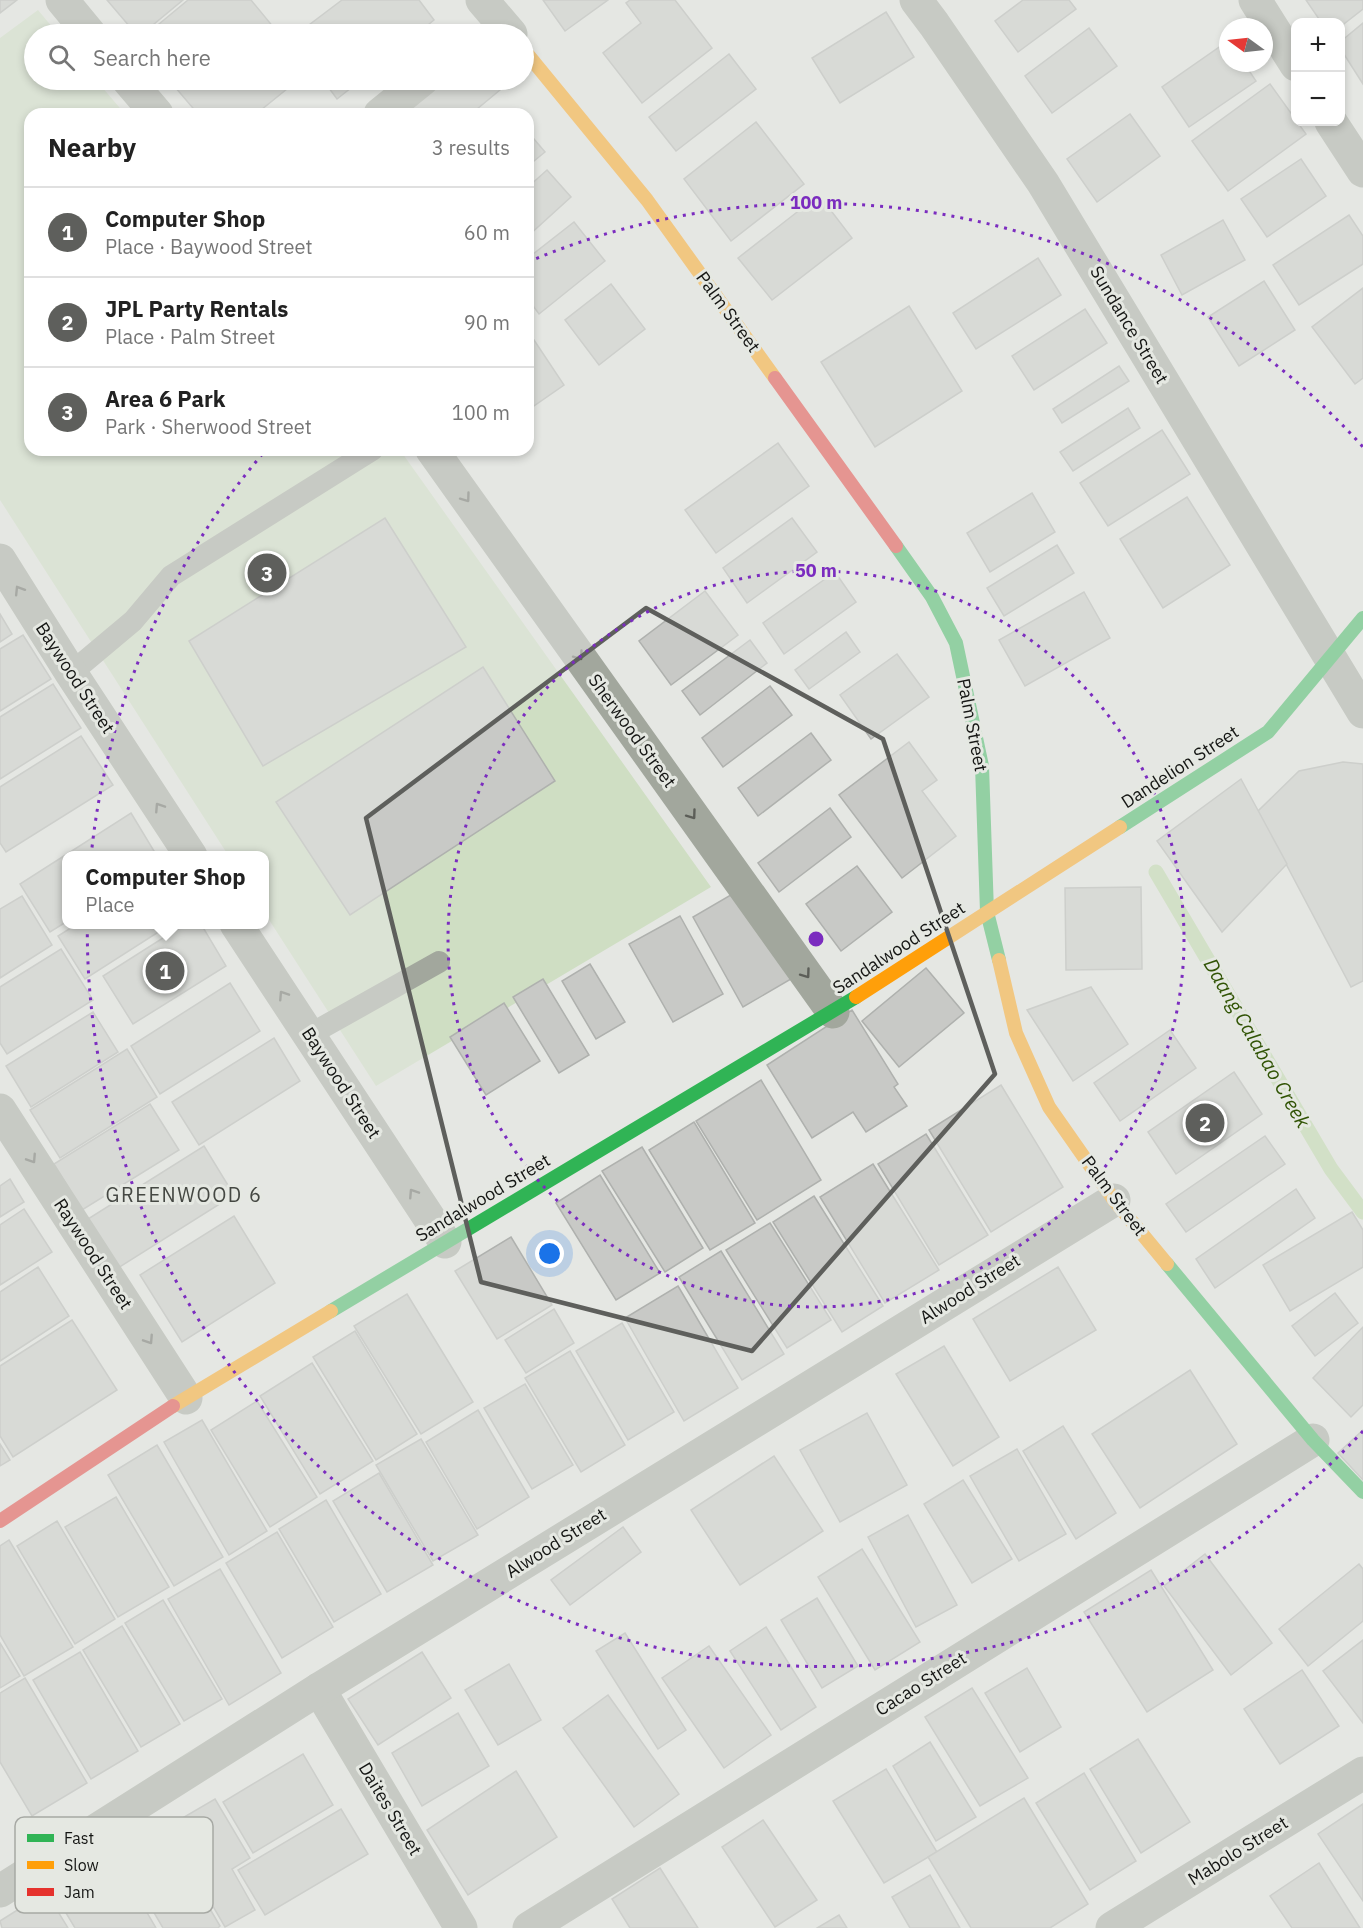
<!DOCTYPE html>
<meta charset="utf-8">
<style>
body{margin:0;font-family:"IBM Plex Sans",sans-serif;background:#f2f2f2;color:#222}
.controls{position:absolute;right:18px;top:18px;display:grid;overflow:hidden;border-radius:12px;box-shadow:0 3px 9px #0003}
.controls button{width:54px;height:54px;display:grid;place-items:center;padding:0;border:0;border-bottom:2px solid #e0e0e0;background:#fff;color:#222;font:30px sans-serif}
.compass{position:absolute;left:1219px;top:18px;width:54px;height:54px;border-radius:50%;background:#fff;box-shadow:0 3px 9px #0003;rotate:285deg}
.you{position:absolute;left:550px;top:1254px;width:21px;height:21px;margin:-15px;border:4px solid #fff;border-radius:50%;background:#1a73e8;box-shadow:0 0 0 9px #1a73e833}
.badge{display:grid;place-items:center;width:39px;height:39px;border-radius:50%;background:#5e5f5c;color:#fff;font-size:20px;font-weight:700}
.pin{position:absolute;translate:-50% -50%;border:3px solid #fff;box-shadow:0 2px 6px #0006}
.popup{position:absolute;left:62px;top:851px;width:207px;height:78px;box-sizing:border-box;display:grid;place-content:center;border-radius:12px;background:#fff;filter:drop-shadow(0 2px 4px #0005);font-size:20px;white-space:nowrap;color:#767676}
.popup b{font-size:22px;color:#222}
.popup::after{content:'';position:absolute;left:50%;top:100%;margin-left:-12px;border:12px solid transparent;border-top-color:#fff}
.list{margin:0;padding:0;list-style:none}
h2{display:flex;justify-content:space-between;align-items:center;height:78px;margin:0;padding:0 24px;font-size:26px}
h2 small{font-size:20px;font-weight:400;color:#767676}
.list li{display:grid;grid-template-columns:39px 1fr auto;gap:18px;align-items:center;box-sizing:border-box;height:90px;padding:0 24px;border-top:2px solid #e0e0e0}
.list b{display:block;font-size:22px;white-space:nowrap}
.list p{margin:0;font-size:20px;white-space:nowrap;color:#767676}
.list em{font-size:20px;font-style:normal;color:#767676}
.icon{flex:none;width:33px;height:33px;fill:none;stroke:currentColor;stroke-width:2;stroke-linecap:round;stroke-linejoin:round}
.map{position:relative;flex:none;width:1363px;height:1928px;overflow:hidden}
.search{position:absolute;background:#fff;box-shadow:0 3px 9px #0003;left:24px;top:24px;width:510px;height:66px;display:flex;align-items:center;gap:15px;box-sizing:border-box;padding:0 21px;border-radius:33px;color:#767676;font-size:22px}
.panel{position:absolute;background:#fff;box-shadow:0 3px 9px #0003;left:24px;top:108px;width:510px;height:348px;border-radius:18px}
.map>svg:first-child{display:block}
.green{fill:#cfdec3}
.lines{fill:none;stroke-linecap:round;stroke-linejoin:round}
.stream{stroke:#bbd8a4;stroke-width:15}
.building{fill:#c8c9c6;stroke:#afb1ae;stroke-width:1.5}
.lane{stroke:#a2a79d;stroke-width:22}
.street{stroke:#a2a79d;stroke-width:33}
.fast{stroke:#30b455;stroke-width:14}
.slow{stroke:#ff9f0a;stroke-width:14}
.jam{stroke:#e5322d;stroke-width:14}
.oneway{stroke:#5c5e58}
.marked{fill:none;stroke:#5e5f5c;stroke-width:4.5;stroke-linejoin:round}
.ring{fill:none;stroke:#7b2cbf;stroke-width:3;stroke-dasharray:3 6}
.labels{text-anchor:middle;stroke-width:6;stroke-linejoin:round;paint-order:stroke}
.street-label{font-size:18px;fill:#151614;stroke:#e5e8e2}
.water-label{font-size:20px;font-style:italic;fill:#315405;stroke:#e5e8e2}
.neighbourhood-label{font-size:20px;letter-spacing:1.5px;fill:#454843;stroke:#e5e8e2}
.key{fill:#e5e8e2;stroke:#a7a9a4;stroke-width:1.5}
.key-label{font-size:16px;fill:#151614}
.centre{fill:#7b2cbf;stroke:#e5e8e2;stroke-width:3}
.ring-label{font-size:18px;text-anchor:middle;font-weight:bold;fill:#7b2cbf;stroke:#e5e8e2;stroke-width:6;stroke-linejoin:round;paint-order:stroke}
</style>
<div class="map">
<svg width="1363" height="1928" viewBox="0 0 1363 1928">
<rect width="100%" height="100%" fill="#e5e7e3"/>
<!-- green -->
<polygon class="green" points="38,10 58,34 34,34 34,80 96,80 125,114 30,114 30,450 400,450 711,887 376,1086 264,912 264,856 228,855 0,500 0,38"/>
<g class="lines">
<!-- stream -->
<polyline class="stream" points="1156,872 1331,1169 1363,1212"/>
</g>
<!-- building -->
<g class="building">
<polygon points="0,0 17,0 0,13"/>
<polygon points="107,0 183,0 142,34 136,34"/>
<polygon points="188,0 251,0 279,34 147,34"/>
<polygon points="342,0 419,0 434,20 417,34 297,34"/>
<polygon points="543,0 608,0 565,31"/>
<polygon points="630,0 675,0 712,48 642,103 603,53 641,23 626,3"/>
<polygon points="1023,0 1069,0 1076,9 1018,52 995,21"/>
<polygon points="1306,0 1363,0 1363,9 1340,27 1340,22 1321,22"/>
<polygon points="886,12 914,57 840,103 812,58"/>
<polygon points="1363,23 1363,84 1340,48 1340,42"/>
<polygon points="1089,28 1117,66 1052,113 1025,76"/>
<polygon points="1228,41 1228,63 1244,63 1256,81 1189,127 1162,87"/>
<polygon points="729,54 756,89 676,151 649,117"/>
<polygon points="169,80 298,80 256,114 198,114"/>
<polygon points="323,80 361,80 337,99"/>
<polygon points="433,80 491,80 500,90 471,114 394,114"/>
<polygon points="1270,84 1306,134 1228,191 1192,141"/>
<polygon points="1130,114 1160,156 1097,202 1067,159"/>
<polygon points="756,122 804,184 731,241 684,179"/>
<polygon points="528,132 545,152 528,166"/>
<polygon points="1301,159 1326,196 1267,237 1241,199"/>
<polygon points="547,170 571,197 528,236 528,187"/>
<polygon points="819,195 852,238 772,300 738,258"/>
<polygon points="1349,215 1363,236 1363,264 1299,305 1273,265"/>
<polygon points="1223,220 1245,260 1182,295 1161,255"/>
<polygon points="574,222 605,261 539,314 528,299 528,258"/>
<polygon points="1038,258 1061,295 976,349 953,313"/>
<polygon points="1264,281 1295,330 1239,366 1208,317"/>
<polygon points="611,284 645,329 599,365 565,320"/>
<polygon points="1363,288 1363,378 1355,384 1312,327"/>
<polygon points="909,306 962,391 875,447 821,362"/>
<polygon points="1085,309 1107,343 1034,390 1012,356"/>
<polygon points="534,340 564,385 528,410 528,344"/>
<polygon points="1119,366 1129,381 1062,423 1053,409"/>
<polygon points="1128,408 1140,428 1073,471 1060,452"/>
<polygon points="1162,430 1190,474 1108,526 1080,483"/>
<polygon points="778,443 809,486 716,553 685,510"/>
<polygon points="1032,493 1055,532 990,572 967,533"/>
<polygon points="1187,497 1230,565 1163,608 1120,539"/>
<polygon points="385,518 466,647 263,766 189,641"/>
<polygon points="792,518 817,552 747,603 723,568"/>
<polygon points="1057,545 1074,573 1004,616 987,588"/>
<polygon points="835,572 856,602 784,654 763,623"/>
<polygon points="705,591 738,635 671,685 639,641"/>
<polygon points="1084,592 1110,638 1025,686 999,640"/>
<polygon points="0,614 12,634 0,642"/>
<polygon points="846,632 860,652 809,689 795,670"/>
<polygon points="23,635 51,679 0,711 0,649"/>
<polygon points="750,640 767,663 700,715 682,691"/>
<polygon points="897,654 929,697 871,739 840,695"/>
<polygon points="483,667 555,781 350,915 276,802"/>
<polygon points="53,684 81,728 0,779 0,717"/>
<polygon points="770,686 792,715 723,767 702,738"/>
<polygon points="811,733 831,760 758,816 738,788"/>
<polygon points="81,736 113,785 6,852 0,843 0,787"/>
<polygon points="909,742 937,780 922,791 956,836 902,878 839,795"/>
<polygon points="1343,762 1363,764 1363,981 1351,987 1258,811 1299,771"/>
<polygon points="1241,779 1287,864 1222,932 1157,841"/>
<polygon points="830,808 851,837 779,892 758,863"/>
<polygon points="131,813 157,856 66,856 66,922 50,932 20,884"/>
<polygon points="857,866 892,912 841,951 806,904"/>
<polygon points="1141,887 1142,969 1066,970 1065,888"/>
<polygon points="741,889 791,979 743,1007 693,917"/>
<polygon points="22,896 52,945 0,978 0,909"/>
<polygon points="680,916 723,994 673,1022 629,944"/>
<polygon points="77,924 171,924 85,979 58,936"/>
<polygon points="185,924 201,924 226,966 133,1024 103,976"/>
<polygon points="61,949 93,1000 7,1054 0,1043 0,987"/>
<polygon points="590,964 625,1022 596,1039 562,981"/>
<polygon points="926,968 964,1013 899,1067 862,1021"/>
<polygon points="543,979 589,1055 559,1073 513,997"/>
<polygon points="230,983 260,1031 160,1094 131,1046"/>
<polygon points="1091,987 1128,1044 1073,1081 1027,1010"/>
<polygon points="504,1003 540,1061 486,1095 450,1037"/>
<polygon points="852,1010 898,1084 894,1087 907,1106 866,1132 853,1112 812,1138 767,1065"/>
<polygon points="93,1012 118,1052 31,1107 6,1066"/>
<polygon points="1170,1030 1196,1068 1120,1121 1094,1083"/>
<polygon points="274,1038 300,1081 199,1145 172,1102"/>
<polygon points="127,1049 157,1097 60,1158 30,1110"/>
<polygon points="1234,1072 1262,1114 1176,1174 1148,1132"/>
<polygon points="761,1080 821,1180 757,1220 696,1121"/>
<polygon points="1001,1085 1063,1187 991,1232 929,1130"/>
<polygon points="150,1104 179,1150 82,1210 54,1164"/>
<polygon points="694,1122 755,1223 710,1250 649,1150"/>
<polygon points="926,1134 988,1235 939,1265 878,1164"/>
<polygon points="1265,1136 1285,1164 1186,1232 1166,1204"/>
<polygon points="204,1146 234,1195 110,1273 80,1224"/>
<polygon points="642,1147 703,1248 665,1272 602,1171"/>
<polygon points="873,1164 939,1270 885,1303 820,1197"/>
<polygon points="600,1175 660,1273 616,1300 556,1203"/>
<polygon points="10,1179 24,1202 0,1217 0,1186"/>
<polygon points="1296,1189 1315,1218 1215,1288 1196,1259"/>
<polygon points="814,1196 883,1306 842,1332 773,1222"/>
<polygon points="24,1209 52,1252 0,1285 0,1225"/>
<polygon points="1352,1212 1363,1230 1363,1267 1290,1311 1263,1265"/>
<polygon points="234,1216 275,1283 182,1342 140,1275"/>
<polygon points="770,1223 831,1320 787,1348 726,1250"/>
<polygon points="511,1237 552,1305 497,1339 455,1271"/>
<polygon points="721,1251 784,1354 742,1380 679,1277"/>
<polygon points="38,1267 69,1316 0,1361 0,1292"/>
<polygon points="1058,1267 1096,1330 1010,1381 973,1319"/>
<polygon points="678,1286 738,1388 684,1421 625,1318"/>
<polygon points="1335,1293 1358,1323 1315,1356 1292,1326"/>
<polygon points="407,1294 473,1402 421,1434 354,1326"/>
<polygon points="554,1309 574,1343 526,1373 505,1340"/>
<polygon points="72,1320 117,1390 13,1457 0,1436 0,1366"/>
<polygon points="622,1323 674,1412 628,1440 576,1351"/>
<polygon points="1363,1327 1363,1405 1351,1417 1313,1378"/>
<polygon points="355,1331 417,1434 376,1460 313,1357"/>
<polygon points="944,1346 999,1437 953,1466 896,1374"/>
<polygon points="570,1351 625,1445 581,1472 525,1378"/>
<polygon points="312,1363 373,1461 320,1494 260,1396"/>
<polygon points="1190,1370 1237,1444 1140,1508 1092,1434"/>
<polygon points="525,1384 573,1465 532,1489 484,1408"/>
<polygon points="257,1401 317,1497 270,1527 211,1430"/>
<polygon points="478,1410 529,1497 477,1529 426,1442"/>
<polygon points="867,1413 907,1485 840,1522 800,1450"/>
<polygon points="202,1420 267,1531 229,1555 164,1442"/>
<polygon points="1063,1426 1116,1513 1076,1539 1023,1451"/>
<polygon points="1363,1430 1363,1480 1338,1453"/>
<polygon points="421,1439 478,1535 433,1561 376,1465"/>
<polygon points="0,1444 10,1460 0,1466"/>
<polygon points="157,1445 223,1557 174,1586 108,1475"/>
<polygon points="1017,1449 1066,1534 1019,1561 970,1476"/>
<polygon points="774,1456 823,1531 740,1585 691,1510"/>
<polygon points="379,1473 433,1565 387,1592 333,1501"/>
<polygon points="963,1480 1012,1559 972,1583 924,1504"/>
<polygon points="116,1497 169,1587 118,1617 65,1527"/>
<polygon points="326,1500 381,1594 334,1622 279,1529"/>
<polygon points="908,1515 957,1605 916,1627 868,1537"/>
<polygon points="57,1521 115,1619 75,1644 17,1546"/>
<polygon points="623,1527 641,1552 570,1605 551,1580"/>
<polygon points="277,1532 333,1627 282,1658 226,1563"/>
<polygon points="9,1540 73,1647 24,1676 0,1635 0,1546"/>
<polygon points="862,1549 920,1642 875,1670 818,1577"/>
<polygon points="1205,1554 1272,1643 1231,1675 1164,1586"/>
<polygon points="1359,1564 1363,1569 1363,1621 1308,1666 1279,1629"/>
<polygon points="220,1569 281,1673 229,1705 168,1599"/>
<polygon points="1151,1570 1213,1670 1147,1712 1084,1612"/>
<polygon points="817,1598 858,1666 822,1688 781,1620"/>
<polygon points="163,1600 222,1699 184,1721 125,1623"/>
<polygon points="122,1626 180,1724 141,1747 83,1650"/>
<polygon points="766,1627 816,1707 781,1730 730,1651"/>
<polygon points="625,1633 686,1730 658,1749 596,1651"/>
<polygon points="1363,1640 1363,1723 1323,1671"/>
<polygon points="0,1643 20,1676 0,1688"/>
<polygon points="709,1646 771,1735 724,1768 662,1678"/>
<polygon points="80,1652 138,1751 91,1779 33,1680"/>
<polygon points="422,1652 451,1698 378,1745 348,1699"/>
<polygon points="509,1664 541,1720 498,1745 465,1690"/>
<polygon points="1027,1668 1061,1727 1020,1752 985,1693"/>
<polygon points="1302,1670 1339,1726 1280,1764 1244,1709"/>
<polygon points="25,1678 87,1783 32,1816 0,1762 0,1693"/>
<polygon points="972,1688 1028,1778 980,1806 925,1717"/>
<polygon points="608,1695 679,1794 634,1827 563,1728"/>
<polygon points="458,1713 489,1766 422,1806 392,1753"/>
<polygon points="1138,1739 1190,1822 1141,1853 1090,1769"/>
<polygon points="930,1742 976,1817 936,1841 893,1766"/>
<polygon points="303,1754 333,1805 253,1853 223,1802"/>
<polygon points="886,1769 937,1852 884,1883 833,1801"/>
<polygon points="516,1771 557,1837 468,1895 427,1830"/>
<polygon points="1084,1773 1136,1861 1090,1890 1036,1803"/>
<polygon points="1024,1798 1088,1904 1050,1928 971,1928 928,1857"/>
<polygon points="215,1799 250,1858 232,1869 255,1910 225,1927 167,1827"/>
<polygon points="1363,1804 1363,1901 1318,1834"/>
<polygon points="341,1809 368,1854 265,1915 238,1870"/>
<polygon points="763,1820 817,1900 775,1927 722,1847"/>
<polygon points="159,1822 220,1926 218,1928 163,1928 116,1848"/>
<polygon points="114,1856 156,1928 75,1928 54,1893"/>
<polygon points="1319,1863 1360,1928 1292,1928 1270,1896"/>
<polygon points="660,1868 698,1928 630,1928 612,1899"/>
<polygon points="930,1875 960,1928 910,1928 892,1897"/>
<polygon points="46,1892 68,1928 2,1928 0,1921"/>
<polygon points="839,1915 847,1928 817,1928"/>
</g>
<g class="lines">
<!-- lane -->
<g class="lane">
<polyline points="71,673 133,621 171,576 372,450"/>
<polyline points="309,1035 439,962"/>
</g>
<!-- street -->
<g class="street">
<polyline points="62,0 90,34"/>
<polyline points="482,0 511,34"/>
<polyline points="916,0 934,24 1043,183 1363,712"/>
<polyline points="1255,0 1296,65"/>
<polyline points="128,80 157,114"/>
<polyline points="380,114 422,80"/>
<polyline points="1331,122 1363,171"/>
<polyline points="432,450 833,1012"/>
<polyline points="0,560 71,673 191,856"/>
<polyline points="236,924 445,1242"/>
<polyline points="0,1110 186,1398"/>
<polyline points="319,1689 461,1928"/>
<polyline points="0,1891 319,1689 1114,1200"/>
<polyline points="529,1928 1313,1440"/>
<polyline points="1112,1928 1363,1773"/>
</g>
<!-- fast -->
<g class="fast">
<polyline points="896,546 932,597 956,643 982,766 987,912 999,960"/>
<polyline points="1120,827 1268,732 1363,618"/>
<polyline points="1167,1264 1313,1440 1363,1492"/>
<polyline points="331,1311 856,997"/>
</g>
<!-- slow -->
<g class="slow">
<polyline points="524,50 647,200 775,378"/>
<polyline points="999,960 1016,1033 1049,1107 1114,1200 1167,1264"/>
<polyline points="856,997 1120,827"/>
<polyline points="173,1406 331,1311"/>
</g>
<!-- jam -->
<g class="jam">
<polyline points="775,378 896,546"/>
<polyline points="0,1521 173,1406"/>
</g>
</g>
<!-- one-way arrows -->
<defs><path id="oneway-chevron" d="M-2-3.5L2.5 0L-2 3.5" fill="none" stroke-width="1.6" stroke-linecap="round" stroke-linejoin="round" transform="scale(1.5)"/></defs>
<g class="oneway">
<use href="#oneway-chevron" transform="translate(466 498) rotate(54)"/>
<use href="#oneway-chevron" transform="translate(19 590) rotate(-122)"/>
<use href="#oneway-chevron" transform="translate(579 656) rotate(54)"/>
<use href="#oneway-chevron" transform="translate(159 807) rotate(-123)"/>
<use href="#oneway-chevron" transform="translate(692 815) rotate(54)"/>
<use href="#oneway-chevron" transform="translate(806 974) rotate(54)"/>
<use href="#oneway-chevron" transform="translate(283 995) rotate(-123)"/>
<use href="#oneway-chevron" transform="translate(32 1159) rotate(57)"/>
<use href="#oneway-chevron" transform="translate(413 1193) rotate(-123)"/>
<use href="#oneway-chevron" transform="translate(149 1340) rotate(57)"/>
</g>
<!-- marked area -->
<path d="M0 0H1363V1928H0ZM646 608 883 739 995 1074 752 1351 481 1282 366 818Z" fill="#e5e7e3" fill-opacity=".55" fill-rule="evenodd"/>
<path class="marked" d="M646 608 883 739 995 1074 752 1351 481 1282 366 818Z"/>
<!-- distance rings -->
<g class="ring">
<circle cx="816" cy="939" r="368"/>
<path d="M1363 1431A736 736 0 0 1 265 451M528 262A736 736 0 0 1 1363 447"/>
</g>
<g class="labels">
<!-- street labels -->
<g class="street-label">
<text transform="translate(728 312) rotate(54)" y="6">Palm Street</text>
<text transform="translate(1129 325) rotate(59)" y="6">Sundance Street</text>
<text transform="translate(75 678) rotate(57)" y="6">Baywood Street</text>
<text transform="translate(972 725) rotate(79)" y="6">Palm Street</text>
<text transform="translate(632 731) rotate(54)" y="6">Sherwood Street</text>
<text transform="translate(1180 767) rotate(-33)" y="6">Dandelion Street</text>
<text transform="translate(899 948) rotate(-33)" y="6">Sandalwood Street</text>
<text transform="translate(341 1083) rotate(57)" y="6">Baywood Street</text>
<text transform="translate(1114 1196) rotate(53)" y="6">Palm Street</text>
<text transform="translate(483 1198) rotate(-31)" y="6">Sandalwood Street</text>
<text transform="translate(93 1254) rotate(57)" y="6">Raywood Street</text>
<text transform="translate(970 1289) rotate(-32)" y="6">Alwood Street</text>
<text transform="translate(556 1543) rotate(-32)" y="6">Alwood Street</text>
<text transform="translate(921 1684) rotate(-32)" y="6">Cacao Street</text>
<text transform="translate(390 1809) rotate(59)" y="6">Daites Street</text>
<text transform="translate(1238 1851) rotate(-32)" y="6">Mabolo Street</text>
</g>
<!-- water labels -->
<g class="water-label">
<text transform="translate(1257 1043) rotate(60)" y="7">Daang Calabao Creek</text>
</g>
<!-- neighbourhood labels -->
<g class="neighbourhood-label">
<text x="184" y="1202">GREENWOOD 6</text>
</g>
</g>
<!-- legend -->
<rect x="15" y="1817" width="198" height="96" rx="9" class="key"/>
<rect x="27" y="1834" width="27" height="8" fill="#30b455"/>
<rect x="27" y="1861" width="27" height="8" fill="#ff9f0a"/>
<rect x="27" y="1888" width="27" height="8" fill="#e5322d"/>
<g class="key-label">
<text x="64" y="1844">Fast</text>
<text x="64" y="1871">Slow</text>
<text x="64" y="1898">Jam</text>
</g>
<circle cx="816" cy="939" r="9" class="centre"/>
<g class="ring-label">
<text x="816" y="209">100 m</text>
<text x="816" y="577">50 m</text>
</g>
</svg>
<div class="controls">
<button>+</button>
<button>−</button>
</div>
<svg class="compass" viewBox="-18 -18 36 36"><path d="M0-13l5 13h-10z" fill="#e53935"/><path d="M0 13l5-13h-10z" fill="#767676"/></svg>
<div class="you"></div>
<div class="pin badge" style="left:165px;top:971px">1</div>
<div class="popup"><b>Computer Shop</b>Place</div>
<div class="pin badge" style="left:1205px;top:1123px">2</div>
<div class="pin badge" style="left:267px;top:573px">3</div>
<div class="search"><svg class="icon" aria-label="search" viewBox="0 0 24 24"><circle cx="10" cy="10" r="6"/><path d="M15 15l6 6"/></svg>Search here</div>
<section class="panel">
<h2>Nearby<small>3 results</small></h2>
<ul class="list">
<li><span class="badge">1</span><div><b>Computer Shop</b><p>Place · Baywood Street</p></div><em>60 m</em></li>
<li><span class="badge">2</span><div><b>JPL Party Rentals</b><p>Place · Palm Street</p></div><em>90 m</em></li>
<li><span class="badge">3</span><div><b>Area 6 Park</b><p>Park · Sherwood Street</p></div><em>100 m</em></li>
</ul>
</section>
</div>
